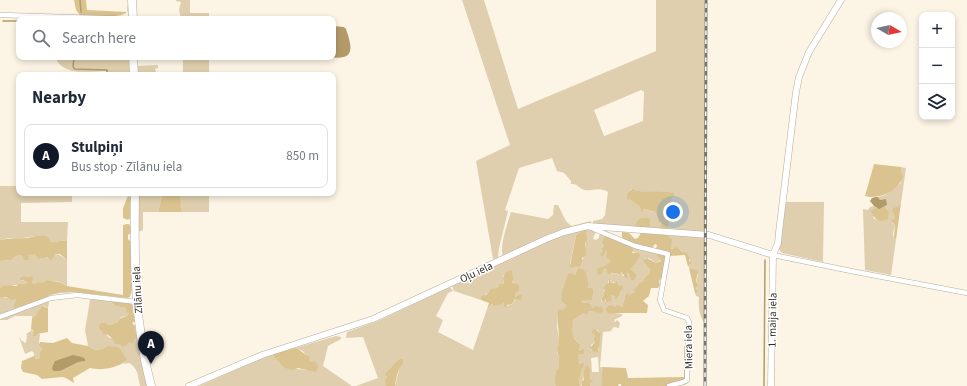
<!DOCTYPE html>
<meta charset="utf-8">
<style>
body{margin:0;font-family:"Source Sans 3",sans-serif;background:#f2f2f3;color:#1f2937}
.controls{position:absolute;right:12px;top:12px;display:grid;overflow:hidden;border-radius:8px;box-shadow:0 2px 6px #0003}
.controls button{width:36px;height:36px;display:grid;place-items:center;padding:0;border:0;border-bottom:1px solid #e0e1e3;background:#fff;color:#1f2937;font:20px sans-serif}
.compass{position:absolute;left:871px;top:12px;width:36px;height:36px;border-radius:50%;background:#fff;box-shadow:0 2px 6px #0003;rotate:99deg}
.you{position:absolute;left:673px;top:212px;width:14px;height:14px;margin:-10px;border:3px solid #fff;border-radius:50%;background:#1a73e8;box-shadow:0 0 0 6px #1a73e833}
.badge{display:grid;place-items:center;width:26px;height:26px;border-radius:50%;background:#111827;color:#fff;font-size:13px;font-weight:700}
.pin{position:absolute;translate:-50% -33px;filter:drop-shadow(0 1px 2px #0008)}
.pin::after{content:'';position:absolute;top:21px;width:14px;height:12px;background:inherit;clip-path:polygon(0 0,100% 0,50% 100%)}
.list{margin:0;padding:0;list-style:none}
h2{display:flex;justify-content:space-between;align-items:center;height:52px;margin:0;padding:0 16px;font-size:17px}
h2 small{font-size:13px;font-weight:400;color:#747a83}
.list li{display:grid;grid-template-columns:26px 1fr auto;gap:12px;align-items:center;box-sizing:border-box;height:64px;margin:0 8px 8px;padding:0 8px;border:1px solid #e0e1e3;border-radius:8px}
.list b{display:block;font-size:15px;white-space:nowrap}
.list p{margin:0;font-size:13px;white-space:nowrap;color:#747a83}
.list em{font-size:13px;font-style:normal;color:#747a83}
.icon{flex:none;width:22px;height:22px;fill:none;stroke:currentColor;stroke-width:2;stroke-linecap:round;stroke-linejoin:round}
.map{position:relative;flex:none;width:967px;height:386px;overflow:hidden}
.search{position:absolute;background:#fff;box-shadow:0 2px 6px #0003;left:16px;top:16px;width:320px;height:44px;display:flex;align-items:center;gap:10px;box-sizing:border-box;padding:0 14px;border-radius:8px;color:#747a83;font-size:15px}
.panel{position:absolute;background:#fff;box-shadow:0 2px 6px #0003;left:16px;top:72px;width:320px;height:124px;border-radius:8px}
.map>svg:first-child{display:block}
.green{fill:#dfcfae;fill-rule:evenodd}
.forest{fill:#dbc38f}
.water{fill:#b39b69}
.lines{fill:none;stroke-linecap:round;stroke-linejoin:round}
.stream{stroke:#b39b69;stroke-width:1.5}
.street-casing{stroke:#b5aea0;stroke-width:5.5}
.secondary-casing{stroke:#b5aea0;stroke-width:7}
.highway-casing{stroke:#b5aea0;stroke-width:9}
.street{stroke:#fff;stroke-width:4.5}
.secondary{stroke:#fff;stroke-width:6}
.highway{stroke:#fff;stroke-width:8}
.rail-casing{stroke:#79746b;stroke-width:3}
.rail{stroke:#fff;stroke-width:1.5;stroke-dasharray:4.5;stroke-linecap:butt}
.labels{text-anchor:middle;stroke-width:3;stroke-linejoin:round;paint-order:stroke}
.street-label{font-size:11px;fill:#322f29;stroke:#fff}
</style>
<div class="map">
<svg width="967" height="386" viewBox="0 0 967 386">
<rect width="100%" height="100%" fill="#fcf5e5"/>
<!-- green -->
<g class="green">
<polygon points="176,0 190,0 190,13 209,13 209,19 179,19 181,18 179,10 181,2 176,1"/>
<path d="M462 0H484L518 109 656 51V0H704V232L668 229 671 213V201L675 194C663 189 648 195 635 190L634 188 630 190 629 199 643 209 655 212 662 222 659 229 651 228 650 221 645 219H641L634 227 593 224V221L602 219 605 215 608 192C601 187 592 191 585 190 579 189 578 183 571 184V181L564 173 557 171 552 158 519 168 505 210 508 211 499 248 498 258 493 259 476 161 510 145ZM641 90 644 92 643 121 604 136 594 110Z"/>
<path d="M55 57H130V75H106V71C89 71 63 77 55 57Z"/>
<rect x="183" y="57" width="26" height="18"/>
<polygon points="158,65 158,68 155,69 157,75 136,75 137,66"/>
<path d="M901 167 906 168 901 203 893 212 895 218 892 223 895 225C894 230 891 236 896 240L891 275 865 270 863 209 868 210 870 207 874 206 879 209 873 218 877 220H885L889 212 884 206 887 205 880 200 878 197 885 195 901 183Z"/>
<path d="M0 186H19V193H72V202L21 203V222H68L67 241C61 239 56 243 50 242L47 236H35L18 239 9 238 0 240Z"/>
<polygon points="138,193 164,193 162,197 158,212 143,212 143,230 138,232"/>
<polygon points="180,193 209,193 209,212 182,212"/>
<polygon points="786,202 824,202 823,262 782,253 779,249"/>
<path d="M554 205H558C562 212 565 223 572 226L591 221 590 224C559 226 531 243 503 256 499 247 508 222 511 212L548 219 553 215Z"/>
<path d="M583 230 576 235 570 264 577 266 582 264C584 254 587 240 586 230H591L596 232 593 238 595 240 598 239 600 234 605 236 604 246 601 248 603 257 606 251 611 261 601 268 603 270 606 269 611 274 615 273 619 275 621 272 623 276H629L627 275V273L635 277 636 276 631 269C635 262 638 260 640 252L638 251 637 253 632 252 634 247 658 253 661 260 656 263 649 258H645L646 266 650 269 649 274 645 277 643 281 639 283 635 292 631 296 625 297 622 307H620L613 313 622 314V316L614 320 615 322 617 320 620 323 619 328 614 327 611 330 612 331 603 332 600 367H603C600 372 604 380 601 386H590V372L585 367 582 385 580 386 579 381 583 368 578 361V354L582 350 579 349 578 342 572 336 571 332 573 320 584 313 592 311 594 308 581 301 593 298 594 293 588 288 589 285 585 272 578 268 575 275 568 276C563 289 561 292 566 305L564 309 558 311 557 327 560 343 557 351C558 356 561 362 559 368 557 375 556 376 556 385L554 386H395L400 366 403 362V359L400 358 387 373 386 386H356L378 378 363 337 346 338 347 332 378 321 450 287 453 291 448 293 436 316 443 320 438 332 473 350 487 309 492 304 496 305 504 302 507 306 512 304 518 296 515 297 516 293 518 292 517 285 512 281H513L504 274 503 278 504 284 498 285 497 288C489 290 488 294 481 297V300L454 291 452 286 554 238ZM611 280V283L615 282 622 290 617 299H615V297L612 295 610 299H606V300L602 303 601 298 604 295 603 293 605 286 609 283 608 281ZM597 329 599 333V351L591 350V345L595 342 593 339 595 336 593 332ZM598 357 599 372H592L591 358Z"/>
<path d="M667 235 704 237V322C699 315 698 305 699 297L696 296 695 293H697C696 287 696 281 698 275L694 269 689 268 690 258 681 251 671 248V238Z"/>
<path d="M30 253 34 254 40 259 44 257H47L48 259C58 251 58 254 67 260V286C59 279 54 282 44 283 40 283 38 282 34 284H32V281L20 280H24L27 283 25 285C16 286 8 283 0 288V261L11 260 18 255H22Z"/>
<polygon points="1,297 16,299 19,306 29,304 0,316 0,298"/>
<path d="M94 297 109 299 115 306 126 308 129 313 127 316 121 317 119 322 110 324 102 331 110 338H112L119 344 137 339 147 386H140C138 376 138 368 129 363L123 364 126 361 118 348 107 346 102 349 95 350 88 346 85 330 90 300Z"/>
<polygon points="48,301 49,303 48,308 44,306 36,315 32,318 32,316 15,316 7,320 0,320 0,319"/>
<polygon points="31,329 34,332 32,336 33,337 36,336 36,334 40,334 39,343 42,348 40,352 40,358 36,359 34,356 34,353 32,351 25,354 19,337 22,341 26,343 27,335 26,334 31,331"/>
<path d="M336 336 341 337V339L328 346 323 366 352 386H199L244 366 274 354C279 360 284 370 294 369 299 369 301 369 306 370L310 362 303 351 295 348Z"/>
</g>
<!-- forest -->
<g class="forest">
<path d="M74 0H86L87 10 127 12 128 3 129 4C129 7 129 11 126 13 120 18 90 16 80 15L76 10Z"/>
<path d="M874 164 901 167V172L903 177C898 191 879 200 865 196Z"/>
<path d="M634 188 635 190C645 194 669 189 675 194L671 201V213L668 229H659L662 222 660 223 658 221 659 219 655 212 644 209 642 212 640 207 629 199 627 200V194L632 189Z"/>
<polygon points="164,193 180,193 182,212 158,212 162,197"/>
<polygon points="128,196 131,198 130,203 130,218 128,220 123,218 123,208"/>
<polygon points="901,203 896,240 894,238 895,225 891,221 895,218 892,210 893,208 897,207"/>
<path d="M884 206 889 212 888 219C879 223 874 220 871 210Z"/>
<polygon points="642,218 648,218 650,220 651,228 634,227 638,220"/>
<path d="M127 224H129L131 228V233L128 235V239L132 243V290L130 297 127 298 74 292 59 293 50 295 44 299 16 308 13 306 16 301V299L12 300 6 297 0 298V288C5 284 10 285 16 286L20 284H25L27 283 24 280H20V278L24 276 28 277 32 276 33 279 32 281V283L34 284 38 282 43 283 47 280C54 283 60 280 67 286L123 295V225Z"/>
<polygon points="583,230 586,230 587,239 585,244 586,255 582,258 583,261 580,267 576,266 571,268 570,266 576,235"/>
<path d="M622 232 629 233 635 239 638 238 641 233 667 235 672 239 671 248 672 249 676 247 682 252 687 253 690 258 689 261 691 263 688 267 685 255 670 256 665 282 670 254 656 249 657 245 655 244 652 248C642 246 628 245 622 237Z"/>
<path d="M35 236H47L50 240V242C56 243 61 239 67 241V260L60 254H55L54 257 50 260 47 257 39 259 34 254 27 255 29 257 28 260H24L22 255H18L11 260 0 261V240C12 237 24 240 35 236Z"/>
<polygon points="605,236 634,247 632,253 637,253 639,251 640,254 639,258 631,269 633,271 634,271 634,273 637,275 634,280 631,280 629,274 627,273 627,275 629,277 626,278 621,272 620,275 615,273 608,274 606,269 603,270 601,274 598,275 597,273 598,268 602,267 611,261 606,257 607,254 606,251 603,257 600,255 602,251 601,248 604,246 602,242"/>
<polygon points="658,253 666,256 662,278 659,281 660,285 658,288 651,288 649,296 643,301 648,305 647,313 618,313 611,314 608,313 605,309 606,308 610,305 615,307 617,305 622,307 626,294 629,293 629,296 635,292 634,289 637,287 639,283 643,281 645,277 649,274 650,269 647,267 643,260 647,258 656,263 661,261 657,255"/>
<path d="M578 268 583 269 585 272 587 271 586 274 589 285 588 288H592L594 293 592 300 581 301 584 303H589L593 308 595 306 602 307 603 311 601 313 592 311 588 312 587 315 584 313 573 320C572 334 570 334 580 345L579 350 584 349V354H578L579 363 580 364 584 363V364L579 381 580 386H554L556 385 555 380 556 371 559 368V358L557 350C562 338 556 325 558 310L564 309 566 305 561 300 562 296V291L568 274 571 273 575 275Z"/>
<polygon points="689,268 694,269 698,272 696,281 698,286 696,288 697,290 697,293 695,293"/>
<path d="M510 270 512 271C512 275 515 278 512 282L519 285V291L516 293 515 297 521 294 522 295 521 300 515 299 512 304 507 305 506 308 504 306V302L500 305 494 306 492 304 487 309 489 303 481 300V297L483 295H486L491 289 497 288 499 284H504L503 278 505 273Z"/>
<polygon points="610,278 611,283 614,283 617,281 619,286 622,285 623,288 617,299 615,299 615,297 612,295 611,301 607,302 606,299 603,303 601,298 604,295 603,293 605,290 603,289 606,284 609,283 609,279"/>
<path d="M109 299 133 303 135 321 132 323 135 326 137 339H135L133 343 129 342 127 345 123 347 119 344H115C113 339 110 334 103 334L102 331 99 329V326L101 323H106L108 325 118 322 121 318 127 316 129 313 126 312V308L115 306Z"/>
<polygon points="42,306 48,308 48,332 37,334 36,336 33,337 32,336 34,331 31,329 32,318 36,315"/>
<polygon points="593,329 596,329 599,333 601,332 598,353 593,351 590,348 595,342 593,339 595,336 592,332"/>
<path d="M67 338 72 343 88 346 95 350 102 349 107 346 118 347 121 350 124 356 126 357V361C117 368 101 371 90 368L73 378 74 383 66 378 62 377 42 379 37 375 23 372 21 368 22 361 34 356 36 359 40 358V352L42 348 39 345 40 342 53 343Z"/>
<path d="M684 346 686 347V379L684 380 667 386H621V384H619L618 386H601C604 380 600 373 603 367L626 368 628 378 684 377Z"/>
<path d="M295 348C302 350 303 354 309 357L310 362H315L317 364 318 367 316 372 298 368 293 370 285 368 274 357V354Z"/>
<path d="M400 358 403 359V363C398 368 396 379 395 386H386L385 381 387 377 385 374Z"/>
<path d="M587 365 590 369V380H592L593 382H590V386H582V381L584 380C583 376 583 368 587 365Z"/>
</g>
<!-- water -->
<g class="water">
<path d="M333 26 344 27 346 29C352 47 356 61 330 57H333Z"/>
<polygon points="876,197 878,197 880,200 886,199 887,205 879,209 874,206 870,201 872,198"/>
<polygon points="73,355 82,357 85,359 85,361 78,362 60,371 53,371 52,368 55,361"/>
</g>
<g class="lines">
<!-- stream -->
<g class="stream">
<polyline points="80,0 81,12"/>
<polyline points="3,21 19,21"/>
<polyline points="74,57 73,67 75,69 107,70 107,75"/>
<polyline points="764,386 765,260"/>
</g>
<defs>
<g id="street">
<polyline points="0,15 133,19"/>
<path d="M589 227 635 246 668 254 660 300 664 310 684 317 687 318 689 322 687 380C682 384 675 383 669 386"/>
<polyline points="773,255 856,272 967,293"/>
<polyline points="0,317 51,298 77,295 137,302"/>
</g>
<g id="secondary">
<polyline points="189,386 262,355 373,319 546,239 564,232 588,226 709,235 773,255"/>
<polyline points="771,386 773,255 778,243 779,232 796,92 799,77 809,52 841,0"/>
</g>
<g id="highway">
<polyline points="132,0 133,19"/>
<polyline points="133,57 134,75"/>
<path d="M135 193C134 258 134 323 151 386"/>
</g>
</defs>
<!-- street casing -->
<use href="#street" class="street-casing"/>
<!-- secondary casing -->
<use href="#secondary" class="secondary-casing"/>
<!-- highway casing -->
<use href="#highway" class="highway-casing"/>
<!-- street -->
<use href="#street" class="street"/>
<!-- secondary -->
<use href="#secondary" class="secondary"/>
<!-- highway -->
<use href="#highway" class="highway"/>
<defs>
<polyline id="rail" points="705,386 706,0"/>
</defs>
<!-- rail casing -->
<use href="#rail" class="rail-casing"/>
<!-- rail -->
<use href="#rail" class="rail"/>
</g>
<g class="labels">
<!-- street labels -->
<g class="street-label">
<text transform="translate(476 272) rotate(-25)" y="4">Oļu iela</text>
<text transform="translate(137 290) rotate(-93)" y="4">Zīlānu iela</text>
<text transform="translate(772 320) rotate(-89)" y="4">1. maija iela</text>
<text transform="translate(688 347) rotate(-91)" y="4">Miera iela</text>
</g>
</g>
</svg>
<div class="controls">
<button>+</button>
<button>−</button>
<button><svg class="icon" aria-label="layers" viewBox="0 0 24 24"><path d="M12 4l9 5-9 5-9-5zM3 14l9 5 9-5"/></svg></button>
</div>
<svg class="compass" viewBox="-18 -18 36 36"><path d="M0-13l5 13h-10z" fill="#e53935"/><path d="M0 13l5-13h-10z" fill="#747a83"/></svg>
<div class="you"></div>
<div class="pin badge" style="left:151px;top:364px">A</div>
<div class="search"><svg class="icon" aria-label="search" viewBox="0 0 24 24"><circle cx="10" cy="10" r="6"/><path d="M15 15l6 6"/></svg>Search here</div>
<section class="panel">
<h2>Nearby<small></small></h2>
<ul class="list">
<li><span class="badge">A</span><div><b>Stulpiņi</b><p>Bus stop · Zīlānu iela</p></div><em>850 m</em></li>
</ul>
</section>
</div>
